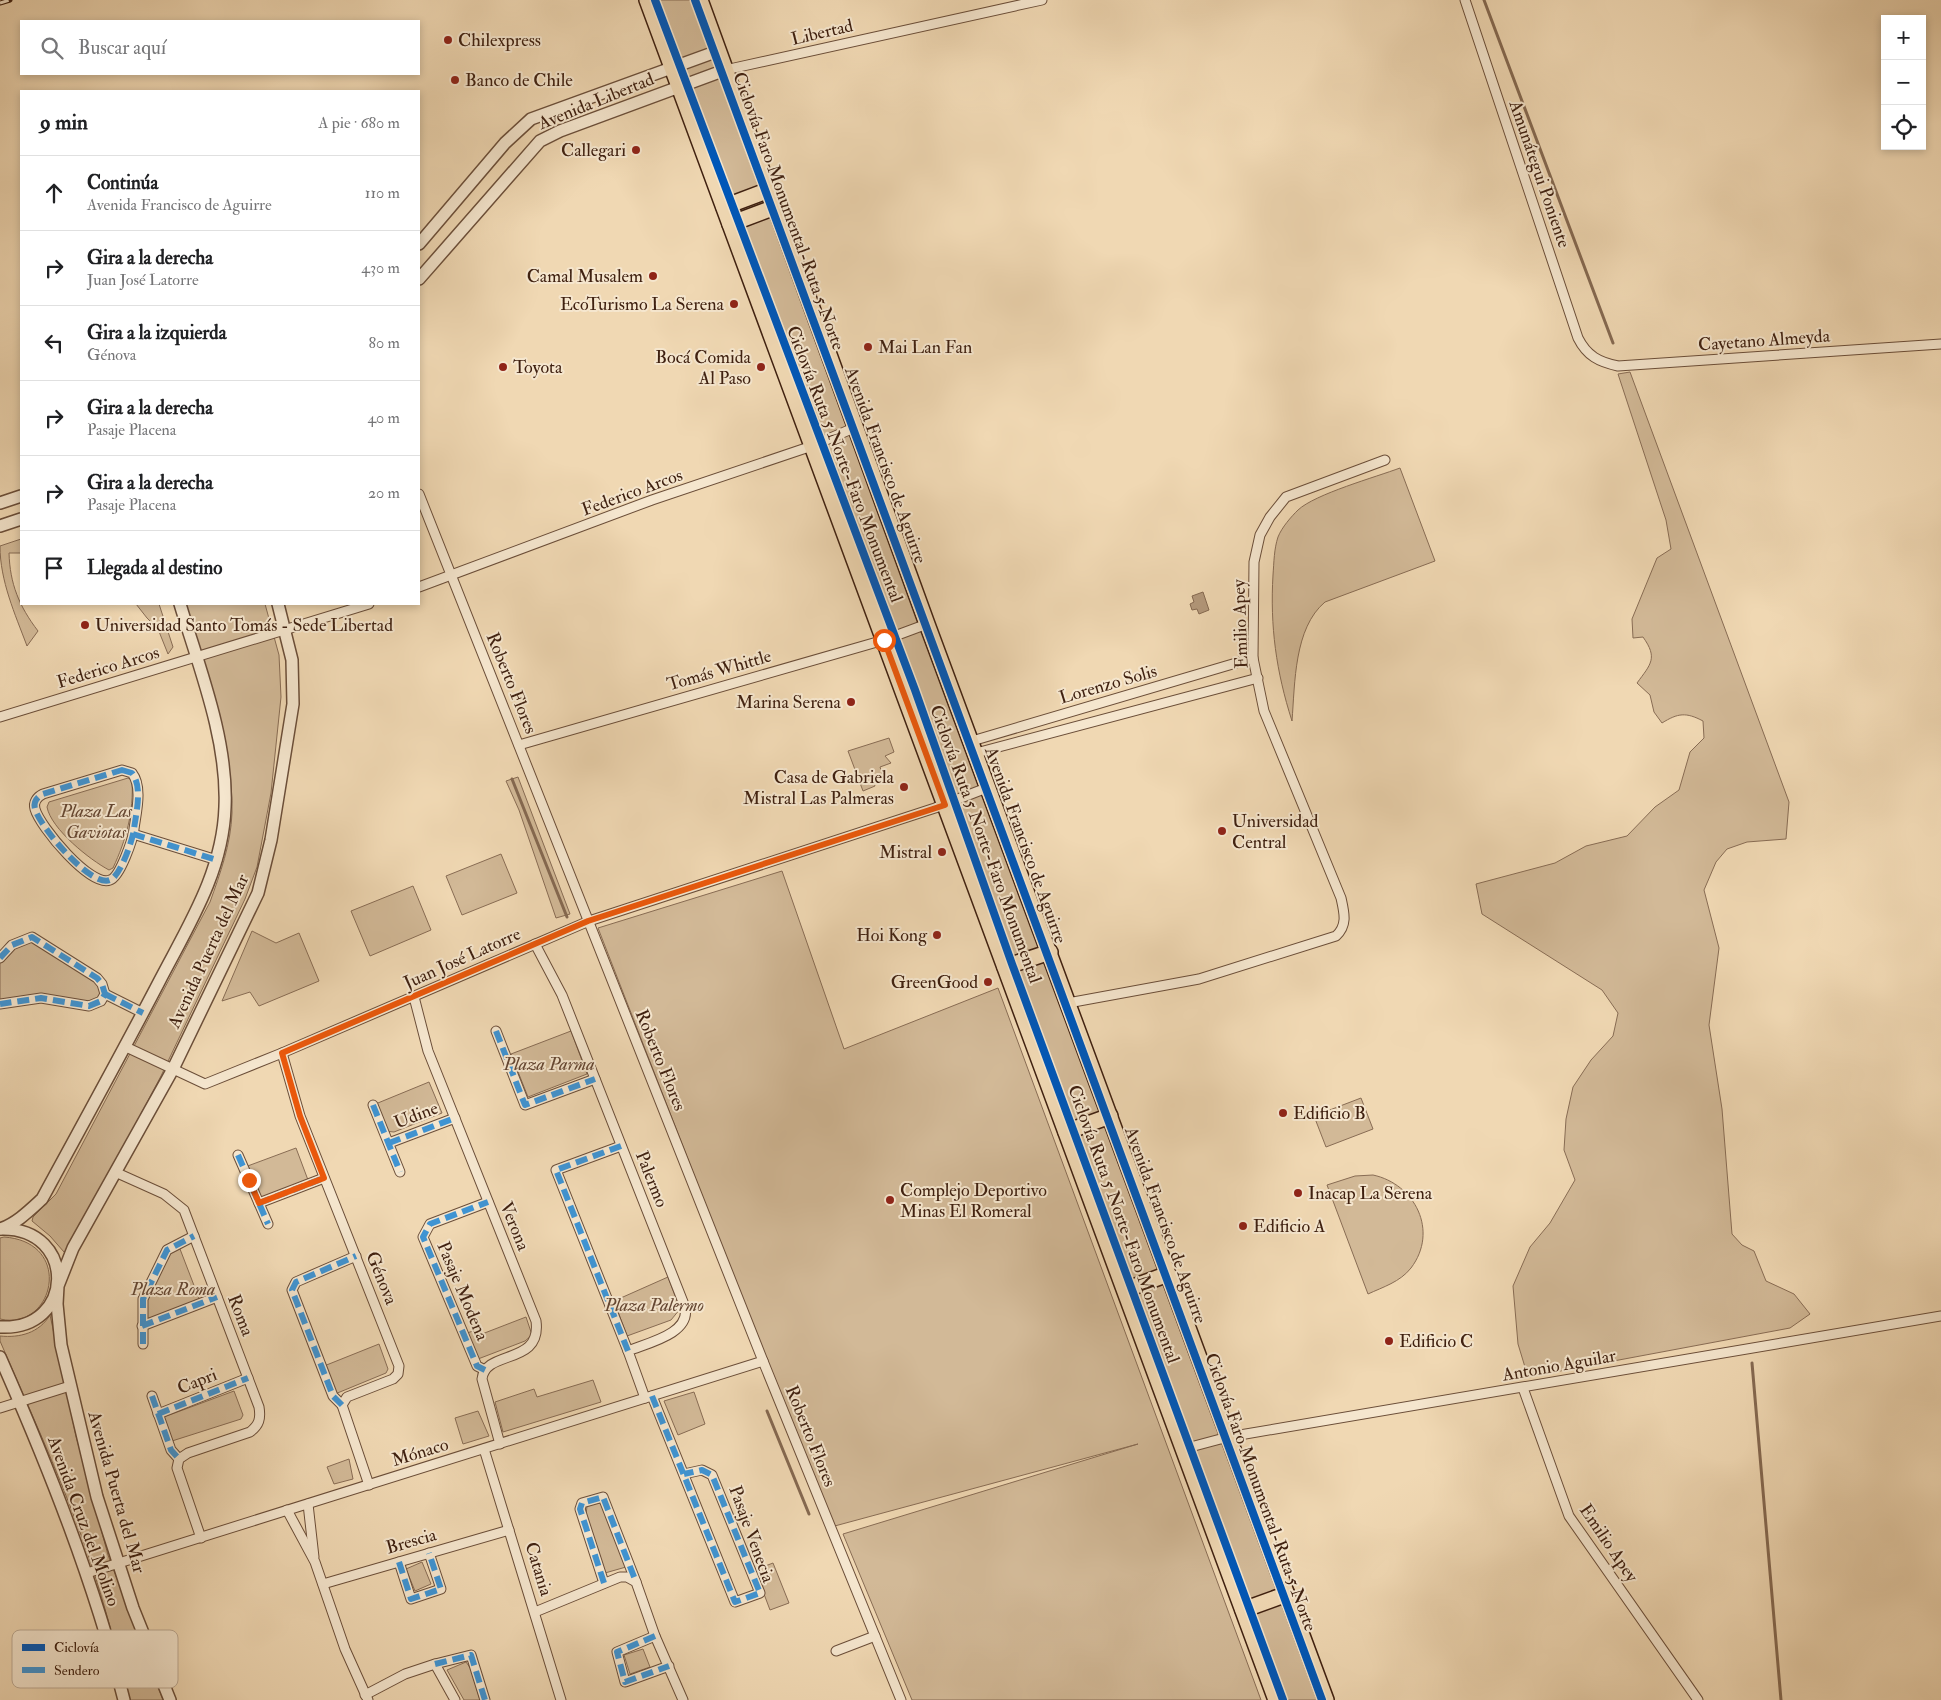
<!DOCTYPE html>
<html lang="es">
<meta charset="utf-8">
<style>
body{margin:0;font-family:"IM FELL Double Pica",serif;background:#f6f6f6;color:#202124}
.controls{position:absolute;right:15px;top:15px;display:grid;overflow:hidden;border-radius:0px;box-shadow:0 2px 8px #0003}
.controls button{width:45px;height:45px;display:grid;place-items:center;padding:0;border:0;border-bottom:1px solid #e0e0e0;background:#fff;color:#202124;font:25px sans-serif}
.stop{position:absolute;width:15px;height:15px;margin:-11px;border:4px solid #ea580c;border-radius:50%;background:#fff}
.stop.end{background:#ea580c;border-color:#fff;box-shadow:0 1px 5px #0008}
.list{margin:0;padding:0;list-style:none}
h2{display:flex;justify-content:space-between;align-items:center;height:65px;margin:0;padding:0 20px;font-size:21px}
h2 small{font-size:16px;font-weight:400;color:#757577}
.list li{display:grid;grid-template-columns:32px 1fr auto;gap:15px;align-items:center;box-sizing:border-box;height:75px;padding:0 20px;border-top:1px solid #e0e0e0}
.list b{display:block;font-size:19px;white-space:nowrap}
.list p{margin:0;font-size:16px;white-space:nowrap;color:#757577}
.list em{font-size:16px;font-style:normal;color:#757577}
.icon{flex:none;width:28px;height:28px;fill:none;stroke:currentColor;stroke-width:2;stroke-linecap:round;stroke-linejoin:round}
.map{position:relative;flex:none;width:1941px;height:1700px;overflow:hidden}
.search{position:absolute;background:#fff;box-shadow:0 2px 8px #0003;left:20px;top:20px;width:400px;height:55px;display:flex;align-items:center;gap:12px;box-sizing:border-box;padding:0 18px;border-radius:0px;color:#757577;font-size:19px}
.panel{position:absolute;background:#fff;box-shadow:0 2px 8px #0003;left:20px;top:90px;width:400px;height:515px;border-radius:0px}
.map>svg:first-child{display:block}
.green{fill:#d2b997;stroke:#886c54}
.water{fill:#b4997c;stroke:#856951}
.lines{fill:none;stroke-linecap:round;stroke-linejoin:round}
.stream{stroke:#856951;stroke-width:3}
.minor-casing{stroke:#6b4e39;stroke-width:11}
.tertiary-casing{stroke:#6b4e39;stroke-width:14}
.primary-casing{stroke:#3f2010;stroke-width:18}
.minor{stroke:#f5e6ce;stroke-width:9}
.tertiary{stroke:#f5e6ce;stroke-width:11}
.primary{stroke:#f0d8b3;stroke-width:15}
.rail-casing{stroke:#3f2010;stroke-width:5}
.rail{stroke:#f5e6ce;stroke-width:3;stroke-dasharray:9;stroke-linecap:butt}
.quiet{stroke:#3f94d3;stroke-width:6;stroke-dasharray:12 6;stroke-linecap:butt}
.cycleway-casing{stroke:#f5e6ce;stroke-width:11}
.cycleway{stroke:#0057b8;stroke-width:8}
.route{stroke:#ea580c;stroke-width:6}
.poi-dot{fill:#8f2418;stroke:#f5e6ce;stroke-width:2}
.labels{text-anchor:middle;stroke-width:4;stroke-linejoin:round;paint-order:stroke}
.street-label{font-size:18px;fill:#3f2010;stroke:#f5e6ce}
.poi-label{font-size:18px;fill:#3f2010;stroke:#f5e6ce;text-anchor:start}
.park-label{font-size:18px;font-style:italic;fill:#644632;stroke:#f5e6ce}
.key{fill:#f5e6ce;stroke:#beab95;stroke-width:1}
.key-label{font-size:14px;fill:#3f2010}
</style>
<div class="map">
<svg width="1941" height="1700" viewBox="0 0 1941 1700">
<rect width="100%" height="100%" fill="#f0d8b3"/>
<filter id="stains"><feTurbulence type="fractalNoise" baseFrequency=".004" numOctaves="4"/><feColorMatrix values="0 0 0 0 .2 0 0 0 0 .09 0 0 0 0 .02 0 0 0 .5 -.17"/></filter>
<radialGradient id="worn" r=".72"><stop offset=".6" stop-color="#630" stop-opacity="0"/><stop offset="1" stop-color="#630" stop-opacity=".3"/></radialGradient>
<!-- green -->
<g class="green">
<polygon points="653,0 694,0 1320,1700 1279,1700"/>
<path d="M1630 372 1789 802 1786 839 1747 842 1727 849 1716 862 1704 890 1719 948 1709 1025 1722 1109 1732 1234 1742 1245 1754 1251 1766 1281 1794 1294 1810 1314 1790 1328 1528 1377 1518 1344 1513 1286 1530 1247 1550 1223 1575 1180 1564 1150 1566 1119 1573 1087 1591 1060 1613 1036 1618 1013 1602 990 1482 914 1476 884 1555 863 1586 846 1627 836 1655 807 1679 790 1690 752 1704 738 1703 721C1686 712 1678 713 1662 723L1654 712 1650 695 1637 683C1651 664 1658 658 1643 637L1633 638 1632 619 1657 558 1671 549 1666 520 1618 374Z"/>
<path d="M1400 468 1435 561 1325 602C1294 628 1295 683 1292 721 1276 671 1270 626 1273 575 1274 562 1274 549 1278 537 1282 527 1291 517 1298 510 1315 494 1376 477 1400 468Z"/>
<path d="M21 539V553H9C10 584 19 606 38 631L27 646C15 614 0 581 0 546Z"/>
<polygon points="136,604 159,604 173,647 168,654 158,629 147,618"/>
<path d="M185 604H265L279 655 281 697 271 793 257 867 245 899 161 1076 68 1251 64 1252 50 1236 32 1221 33 1217 56 1194 210 902C220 874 231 844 232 813 234 748 203 667 185 604Z"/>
<polygon points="889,738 894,752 885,756 891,763 880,767 883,776 873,780 875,786 863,791 848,751"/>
<polygon points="518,777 570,914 556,918 519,810 506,781"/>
<path d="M128 778 132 780C134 812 126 840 113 868L109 870C90 860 51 829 47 807L49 802Z"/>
<polygon points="501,854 517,893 462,915 446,876"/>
<polygon points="782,871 844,1049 998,988 1261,1700 912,1700 843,1534 1138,1444 831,1527 598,928"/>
<polygon points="413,886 431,930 370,956 351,911"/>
<polygon points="252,931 276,943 299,933 319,981 259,1006 250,992 222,1001"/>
<polygon points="32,941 95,980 102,994 99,999 89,1003 41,995 0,1001 0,963 14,948"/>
<polygon points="571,1031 587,1074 528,1097 511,1054"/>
<polygon points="429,1082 442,1113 394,1132 384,1131 373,1105"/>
<polygon points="1361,1098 1373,1129 1326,1147 1314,1116"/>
<polygon points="296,1148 308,1180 260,1200 245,1167"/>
<path d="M1373 1175C1415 1184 1439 1231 1411 1268 1400 1282 1383 1287 1368 1294L1327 1185 1355 1176Z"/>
<path d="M4 1237C75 1242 54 1332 0 1319V1238Z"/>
<polygon points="180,1249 200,1301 145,1322 146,1300 169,1252"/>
<polygon points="668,1277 680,1309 671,1320 627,1336 614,1301"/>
<path d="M50 1315 76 1436 108 1555 163 1700H129C115 1644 101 1589 81 1535 57 1469 28 1406 0 1341V1336C20 1338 39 1333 50 1315Z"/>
<polygon points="526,1317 532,1335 525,1341 478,1359 467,1333 476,1330 482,1334"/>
<polygon points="379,1344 388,1369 386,1373 335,1394 324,1366"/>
<polygon points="593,1380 601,1402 503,1432 495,1402 534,1389 537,1397"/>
<polygon points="234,1391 243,1415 241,1419 172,1441 164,1417"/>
<polygon points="694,1392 705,1424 678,1435 664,1401"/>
<polygon points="478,1411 489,1436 463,1444 455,1418"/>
<polygon points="349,1459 353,1479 334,1484 327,1467"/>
<polygon points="598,1502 605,1508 626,1567 605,1573 586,1515 587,1506"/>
<polygon points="422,1562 431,1584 415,1591 406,1569"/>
<polygon points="773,1563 789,1603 770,1610 755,1570"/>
<polygon points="643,1649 650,1667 630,1674 624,1655"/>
<polygon points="466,1662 471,1669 480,1700 464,1700 447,1670"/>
</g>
<!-- water -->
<polygon class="water" points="1203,592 1209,610 1199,614 1197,609 1192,610 1190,604 1194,602 1192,596"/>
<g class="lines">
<!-- stream -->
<g class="stream">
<polyline points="1484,0 1613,343"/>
<polyline points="512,779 567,917"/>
<polyline points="1752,1363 1781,1700"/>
<polyline points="767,1411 809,1514"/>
</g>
<defs>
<g id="minor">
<path d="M1465 0 1578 338C1587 356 1599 362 1618 366L1941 344"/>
<polyline points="725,70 1042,0"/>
<polyline points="419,494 763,1361 901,1700"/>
<polyline points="419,587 652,500 812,446 856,427"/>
<polyline points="0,717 369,604"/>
<polyline points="972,741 1253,658"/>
<polyline points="519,745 884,640 927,624"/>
<polyline points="976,753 1258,678"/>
<path d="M122 770 132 773C143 787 136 813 134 829 133 839 120 877 110 880 91 888 40 827 35 809 33 802 37 797 43 794Z"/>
<polyline points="133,834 217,860"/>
<path d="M535 944 562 995 685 1307C691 1334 647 1343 628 1351L645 1398"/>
<polyline points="0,958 12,945 32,937 97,978 102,984 105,994 101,1001 89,1006 41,998 0,1004"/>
<polyline points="105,994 143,1013"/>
<path d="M414 997 428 1051 536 1321C542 1366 485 1349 482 1379L500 1444"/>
<path d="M1068 1003 1199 979 1336 936C1348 925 1344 912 1341 898L1264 711 1253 658 1254 562 1260 535 1270 517 1286 497 1385 460"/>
<polyline points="496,1031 525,1105 595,1079"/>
<polyline points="126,1047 205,1084 282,1053 589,921 935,808 989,787"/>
<polyline points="282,1053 300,1116 399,1366 398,1374 393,1379 347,1397 342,1405 369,1485"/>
<polyline points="373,1105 400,1172"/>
<polyline points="389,1143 455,1118"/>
<polyline points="621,1146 556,1170 628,1351"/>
<polyline points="238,1155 268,1224"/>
<path d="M115 1172 164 1194 184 1210 259 1407C261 1419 259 1425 250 1432L188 1453 179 1459 177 1468 201 1538"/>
<polyline points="259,1203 324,1178"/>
<polyline points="142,1326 217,1297"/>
<polyline points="143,1344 143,1299 167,1250 194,1236"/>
<polyline points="485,1370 477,1366 423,1237 430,1224 488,1202"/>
<polyline points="1523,1388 1569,1516 1698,1700"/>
<polyline points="152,1396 171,1450 179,1459"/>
<polyline points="652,1396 735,1602 760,1593 712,1475 702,1470 684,1474"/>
<polyline points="342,1405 333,1396 292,1290 296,1282 356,1256"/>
<polyline points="0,1408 70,1386"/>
<polyline points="158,1414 248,1378"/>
<polyline points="484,1449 561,1700"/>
<polyline points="1183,1449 1228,1437 1941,1316"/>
<polyline points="308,1504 314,1557"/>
<polyline points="287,1510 315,1562 345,1649 368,1700"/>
<polyline points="399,1562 411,1599 441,1589 429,1553"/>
<polyline points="87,1573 763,1361"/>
<polyline points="604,1583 580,1509 582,1503 603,1497 636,1582"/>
<polyline points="323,1584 509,1530"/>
<polyline points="535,1612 620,1577 627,1577 636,1582 655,1636 683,1700"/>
<polyline points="655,1636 617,1652 625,1682 669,1666"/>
<polyline points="836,1651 875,1636"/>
<polyline points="435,1664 471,1655 485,1700"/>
<polyline points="365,1695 405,1674 435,1664 455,1700"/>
</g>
<g id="tertiary">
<polyline points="419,244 505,143 531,119 718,51"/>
<polyline points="419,279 540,141 560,131 725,70"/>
<polyline points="0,503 21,496"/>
<polyline points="0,526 21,519"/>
<path d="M0 1229C16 1224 30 1210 42 1199 81 1127 121 1055 159 982 188 926 223 872 225 807 228 740 199 667 180 604"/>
<path d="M0 1327C76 1331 77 1228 2 1229"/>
<path d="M0 1357C49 1468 94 1582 124 1700"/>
<polyline points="170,1700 133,1608 97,1497 61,1345 57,1304 58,1286 73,1248 173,1069 258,893 271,840 293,704 292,660 278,604"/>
</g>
<g id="primary">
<polyline points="647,0 1276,1700"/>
<polyline points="700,0 927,624 1326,1700"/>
<polyline points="724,207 769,190"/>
<polyline points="730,224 775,207"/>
<polyline points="1005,967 1050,952"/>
<polyline points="1066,1132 1110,1116"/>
<polyline points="1125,1290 1168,1274"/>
<polyline points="1243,1610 1287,1594"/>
</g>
</defs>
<!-- minor casing -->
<use href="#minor" class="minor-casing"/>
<!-- tertiary casing -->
<use href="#tertiary" class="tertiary-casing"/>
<!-- primary casing -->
<use href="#primary" class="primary-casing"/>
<!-- minor -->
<use href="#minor" class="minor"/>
<!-- tertiary -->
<use href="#tertiary" class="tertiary"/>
<!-- primary -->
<use href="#primary" class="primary"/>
<defs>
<polyline id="rail" points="0,3 10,0"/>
</defs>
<!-- rail casing -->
<use href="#rail" class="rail-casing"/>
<!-- rail -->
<use href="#rail" class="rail"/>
<!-- quiet -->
<g class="quiet">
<path d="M122 770 132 773C143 787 136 813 134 829 133 839 120 877 110 880 91 888 40 827 35 809 33 802 37 797 43 794Z"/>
<polyline points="133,834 217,860"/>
<polyline points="0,958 12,945 32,937 97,978 102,984 105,994 101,1001 89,1006 41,998 0,1004"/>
<polyline points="105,994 143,1013"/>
<polyline points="496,1031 525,1105 595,1079"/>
<polyline points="373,1105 400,1172"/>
<polyline points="389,1143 455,1118"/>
<polyline points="621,1146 556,1170 628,1351"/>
<polyline points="238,1155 268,1224"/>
<polyline points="259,1203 324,1178"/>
<polyline points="142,1326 217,1297"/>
<polyline points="143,1344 143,1299 167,1250 194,1236"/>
<polyline points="485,1370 477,1366 423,1237 430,1224 488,1202"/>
<polyline points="152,1396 171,1450 179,1459"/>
<polyline points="652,1396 735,1602 760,1593 712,1475 702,1470 684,1474"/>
<polyline points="342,1405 333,1396 292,1290 296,1282 356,1256"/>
<polyline points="158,1414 248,1378"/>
<polyline points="399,1562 411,1599 441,1589 429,1553"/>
<polyline points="604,1583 580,1509 582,1503 603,1497 636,1582"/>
<polyline points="655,1636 617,1652 625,1682 669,1666"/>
<polyline points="435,1664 471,1655 485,1700"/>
</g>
<defs>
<g id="cycleway">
<polyline points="655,0 915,690 1012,964 1283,1700"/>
<polyline points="695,0 1322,1700"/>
</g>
</defs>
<!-- cycleway casing -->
<use href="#cycleway" class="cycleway-casing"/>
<!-- cycleway -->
<use href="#cycleway" class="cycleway"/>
</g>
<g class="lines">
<!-- route -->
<polyline class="route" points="249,1180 259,1203 324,1178 300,1116 282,1053 588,921 945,805 884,640"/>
</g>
<!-- markers -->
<g class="poi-dot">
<circle cx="448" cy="40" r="5"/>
<circle cx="455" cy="80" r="5"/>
<circle cx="636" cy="150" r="5"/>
<circle cx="653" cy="276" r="5"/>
<circle cx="734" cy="304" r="5"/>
<circle cx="868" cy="347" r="5"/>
<circle cx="503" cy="367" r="5"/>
<circle cx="761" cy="367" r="5"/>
<circle cx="85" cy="625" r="5"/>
<circle cx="851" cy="702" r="5"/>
<circle cx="904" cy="787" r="5"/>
<circle cx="1222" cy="831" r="5"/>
<circle cx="942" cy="852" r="5"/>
<circle cx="937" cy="935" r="5"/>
<circle cx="988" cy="982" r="5"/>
<circle cx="1283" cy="1113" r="5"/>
<circle cx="1298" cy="1193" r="5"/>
<circle cx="890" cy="1200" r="5"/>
<circle cx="1243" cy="1226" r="5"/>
<circle cx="1389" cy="1341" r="5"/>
</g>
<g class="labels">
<!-- street labels -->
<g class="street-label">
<text transform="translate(822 32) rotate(-13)" y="6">Libertad</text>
<text transform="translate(596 101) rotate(-22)" y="6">Avenida Libertad</text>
<text transform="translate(1540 174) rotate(71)" y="6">Amunátegui Poniente</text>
<text transform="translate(789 211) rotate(70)" y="6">Ciclovía Faro Monumental-Ruta 5 Norte</text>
<text transform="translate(1764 340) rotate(-4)" y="6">Cayetano Almeyda</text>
<text transform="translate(845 464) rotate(69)" y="6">Ciclovía Ruta 5 Norte-Faro Monumental</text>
<text transform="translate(886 465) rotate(70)" y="6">Avenida Francisco de Aguirre</text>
<text transform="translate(632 492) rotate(-20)" y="6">Federico Arcos</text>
<text transform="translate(1240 624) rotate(-92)" y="6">Emilio Apey</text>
<text transform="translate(108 667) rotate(-17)" y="6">Federico Arcos</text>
<text transform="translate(719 670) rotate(-16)" y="6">Tomás Whittle</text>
<text transform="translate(512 683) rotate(68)" y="6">Roberto Flores</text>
<text transform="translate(1108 684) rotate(-16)" y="6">Lorenzo Solis</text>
<text transform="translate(986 844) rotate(70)" y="6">Ciclovía Ruta 5 Norte-Faro Monumental</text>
<text transform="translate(1026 845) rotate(70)" y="6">Avenida Francisco de Aguirre</text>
<text transform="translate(208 951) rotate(-65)" y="6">Avenida Puerta del Mar</text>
<text transform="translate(462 958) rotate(-24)" y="6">Juan José Latorre</text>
<text transform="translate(661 1060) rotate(68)" y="6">Roberto Flores</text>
<text transform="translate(416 1115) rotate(-21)" y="6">Udine</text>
<text transform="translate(652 1179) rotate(68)" y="6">Palermo</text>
<text transform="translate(1124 1224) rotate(70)" y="6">Ciclovía Ruta 5 Norte-Faro Monumental</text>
<text transform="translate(1166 1225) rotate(70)" y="6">Avenida Francisco de Aguirre</text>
<text transform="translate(515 1226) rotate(68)" y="6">Verona</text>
<text transform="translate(382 1278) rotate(68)" y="6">Génova</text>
<text transform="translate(463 1291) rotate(67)" y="6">Pasaje Modena</text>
<text transform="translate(241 1315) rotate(69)" y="6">Roma</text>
<text transform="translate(1559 1365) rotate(-10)" y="6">Antonio Aguilar</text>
<text transform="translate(197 1381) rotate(-22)" y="6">Capri</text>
<text transform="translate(811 1436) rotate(68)" y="6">Roberto Flores</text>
<text transform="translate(420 1452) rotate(-17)" y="6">Mónaco</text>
<text transform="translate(117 1492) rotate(74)" y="6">Avenida Puerta del Mar</text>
<text transform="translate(1261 1492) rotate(70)" y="6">Ciclovía Faro Monumental-Ruta 5 Norte</text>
<text transform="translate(84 1521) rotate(70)" y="6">Avenida Cruz del Molino</text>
<text transform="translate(752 1534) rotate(70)" y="6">Pasaje Venecia</text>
<text transform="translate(411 1541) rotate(-16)" y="6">Brescia</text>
<text transform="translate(1609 1543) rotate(56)" y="6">Emilio Apey</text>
<text transform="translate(539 1569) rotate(73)" y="6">Catania</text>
</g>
<!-- poi labels -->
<g class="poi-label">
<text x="458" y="46">Chilexpress</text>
<text x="465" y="86">Banco de Chile</text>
<text x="626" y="156" text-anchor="end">Callegari</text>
<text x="643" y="282" text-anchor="end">Camal Musalem</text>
<text x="724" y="310" text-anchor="end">EcoTurismo La Serena</text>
<text x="878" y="353">Mai Lan Fan</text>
<text x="751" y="363" text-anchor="end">Bocá Comida<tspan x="751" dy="21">Al Paso</tspan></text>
<text x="513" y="373">Toyota</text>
<text x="95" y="631">Universidad Santo Tomás - Sede Libertad</text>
<text x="841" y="708" text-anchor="end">Marina Serena</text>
<text x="894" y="783" text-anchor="end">Casa de Gabriela<tspan x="894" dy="21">Mistral Las Palmeras</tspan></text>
<text x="1232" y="827">Universidad<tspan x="1232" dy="21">Central</tspan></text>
<text x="932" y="858" text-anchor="end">Mistral</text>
<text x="927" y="941" text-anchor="end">Hoi Kong</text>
<text x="978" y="988" text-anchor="end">GreenGood</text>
<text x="1293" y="1119">Edificio B</text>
<text x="900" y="1196">Complejo Deportivo<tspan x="900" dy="21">Minas El Romeral</tspan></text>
<text x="1308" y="1199">Inacap La Serena</text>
<text x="1253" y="1232">Edificio A</text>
<text x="1399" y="1347">Edificio C</text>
</g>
<!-- park labels -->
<g class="park-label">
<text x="96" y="817">Plaza Las<tspan x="96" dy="21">Gaviotas</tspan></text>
<text x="549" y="1070">Plaza Parma</text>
<text x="173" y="1295">Plaza Roma</text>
<text x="654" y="1311">Plaza Palermo</text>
</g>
</g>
<!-- legend -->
<rect x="12" y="1630" width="166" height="58" rx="8" class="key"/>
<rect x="22" y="1644" width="23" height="7" fill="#0057b8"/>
<rect x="22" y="1667" width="23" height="6" fill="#3f94d3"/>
<g class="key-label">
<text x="54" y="1652">Ciclovía</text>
<text x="54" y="1675">Sendero</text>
</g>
<rect width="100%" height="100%" filter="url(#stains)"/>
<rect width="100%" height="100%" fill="url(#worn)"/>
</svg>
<div class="controls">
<button>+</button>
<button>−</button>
<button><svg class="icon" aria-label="locate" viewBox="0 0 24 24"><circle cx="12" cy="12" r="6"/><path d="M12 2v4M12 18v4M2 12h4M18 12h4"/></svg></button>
</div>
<div class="stop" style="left:884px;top:640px"></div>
<div class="stop end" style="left:249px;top:1180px"></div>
<div class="search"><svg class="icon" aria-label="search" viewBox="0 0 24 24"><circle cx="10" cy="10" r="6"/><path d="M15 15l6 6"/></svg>Buscar aquí</div>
<section class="panel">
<h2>9 min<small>A pie · 680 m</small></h2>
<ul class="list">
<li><svg class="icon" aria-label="ahead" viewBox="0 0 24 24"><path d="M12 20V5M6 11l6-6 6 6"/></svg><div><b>Continúa</b><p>Avenida Francisco de Aguirre</p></div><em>110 m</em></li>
<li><svg class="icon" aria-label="right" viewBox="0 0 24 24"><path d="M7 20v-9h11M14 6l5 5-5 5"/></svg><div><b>Gira a la derecha</b><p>Juan José Latorre</p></div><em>430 m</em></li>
<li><svg class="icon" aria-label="left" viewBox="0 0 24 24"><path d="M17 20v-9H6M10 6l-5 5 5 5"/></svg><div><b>Gira a la izquierda</b><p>Génova</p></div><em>80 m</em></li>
<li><svg class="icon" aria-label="right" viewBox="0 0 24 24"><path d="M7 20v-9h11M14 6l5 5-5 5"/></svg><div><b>Gira a la derecha</b><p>Pasaje Placena</p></div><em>40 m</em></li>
<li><svg class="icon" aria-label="right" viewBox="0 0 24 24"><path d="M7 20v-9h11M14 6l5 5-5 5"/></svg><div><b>Gira a la derecha</b><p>Pasaje Placena</p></div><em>20 m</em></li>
<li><svg class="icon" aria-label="arrive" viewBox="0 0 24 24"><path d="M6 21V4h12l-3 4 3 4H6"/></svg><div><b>Llegada al destino</b></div></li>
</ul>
</section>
</div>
